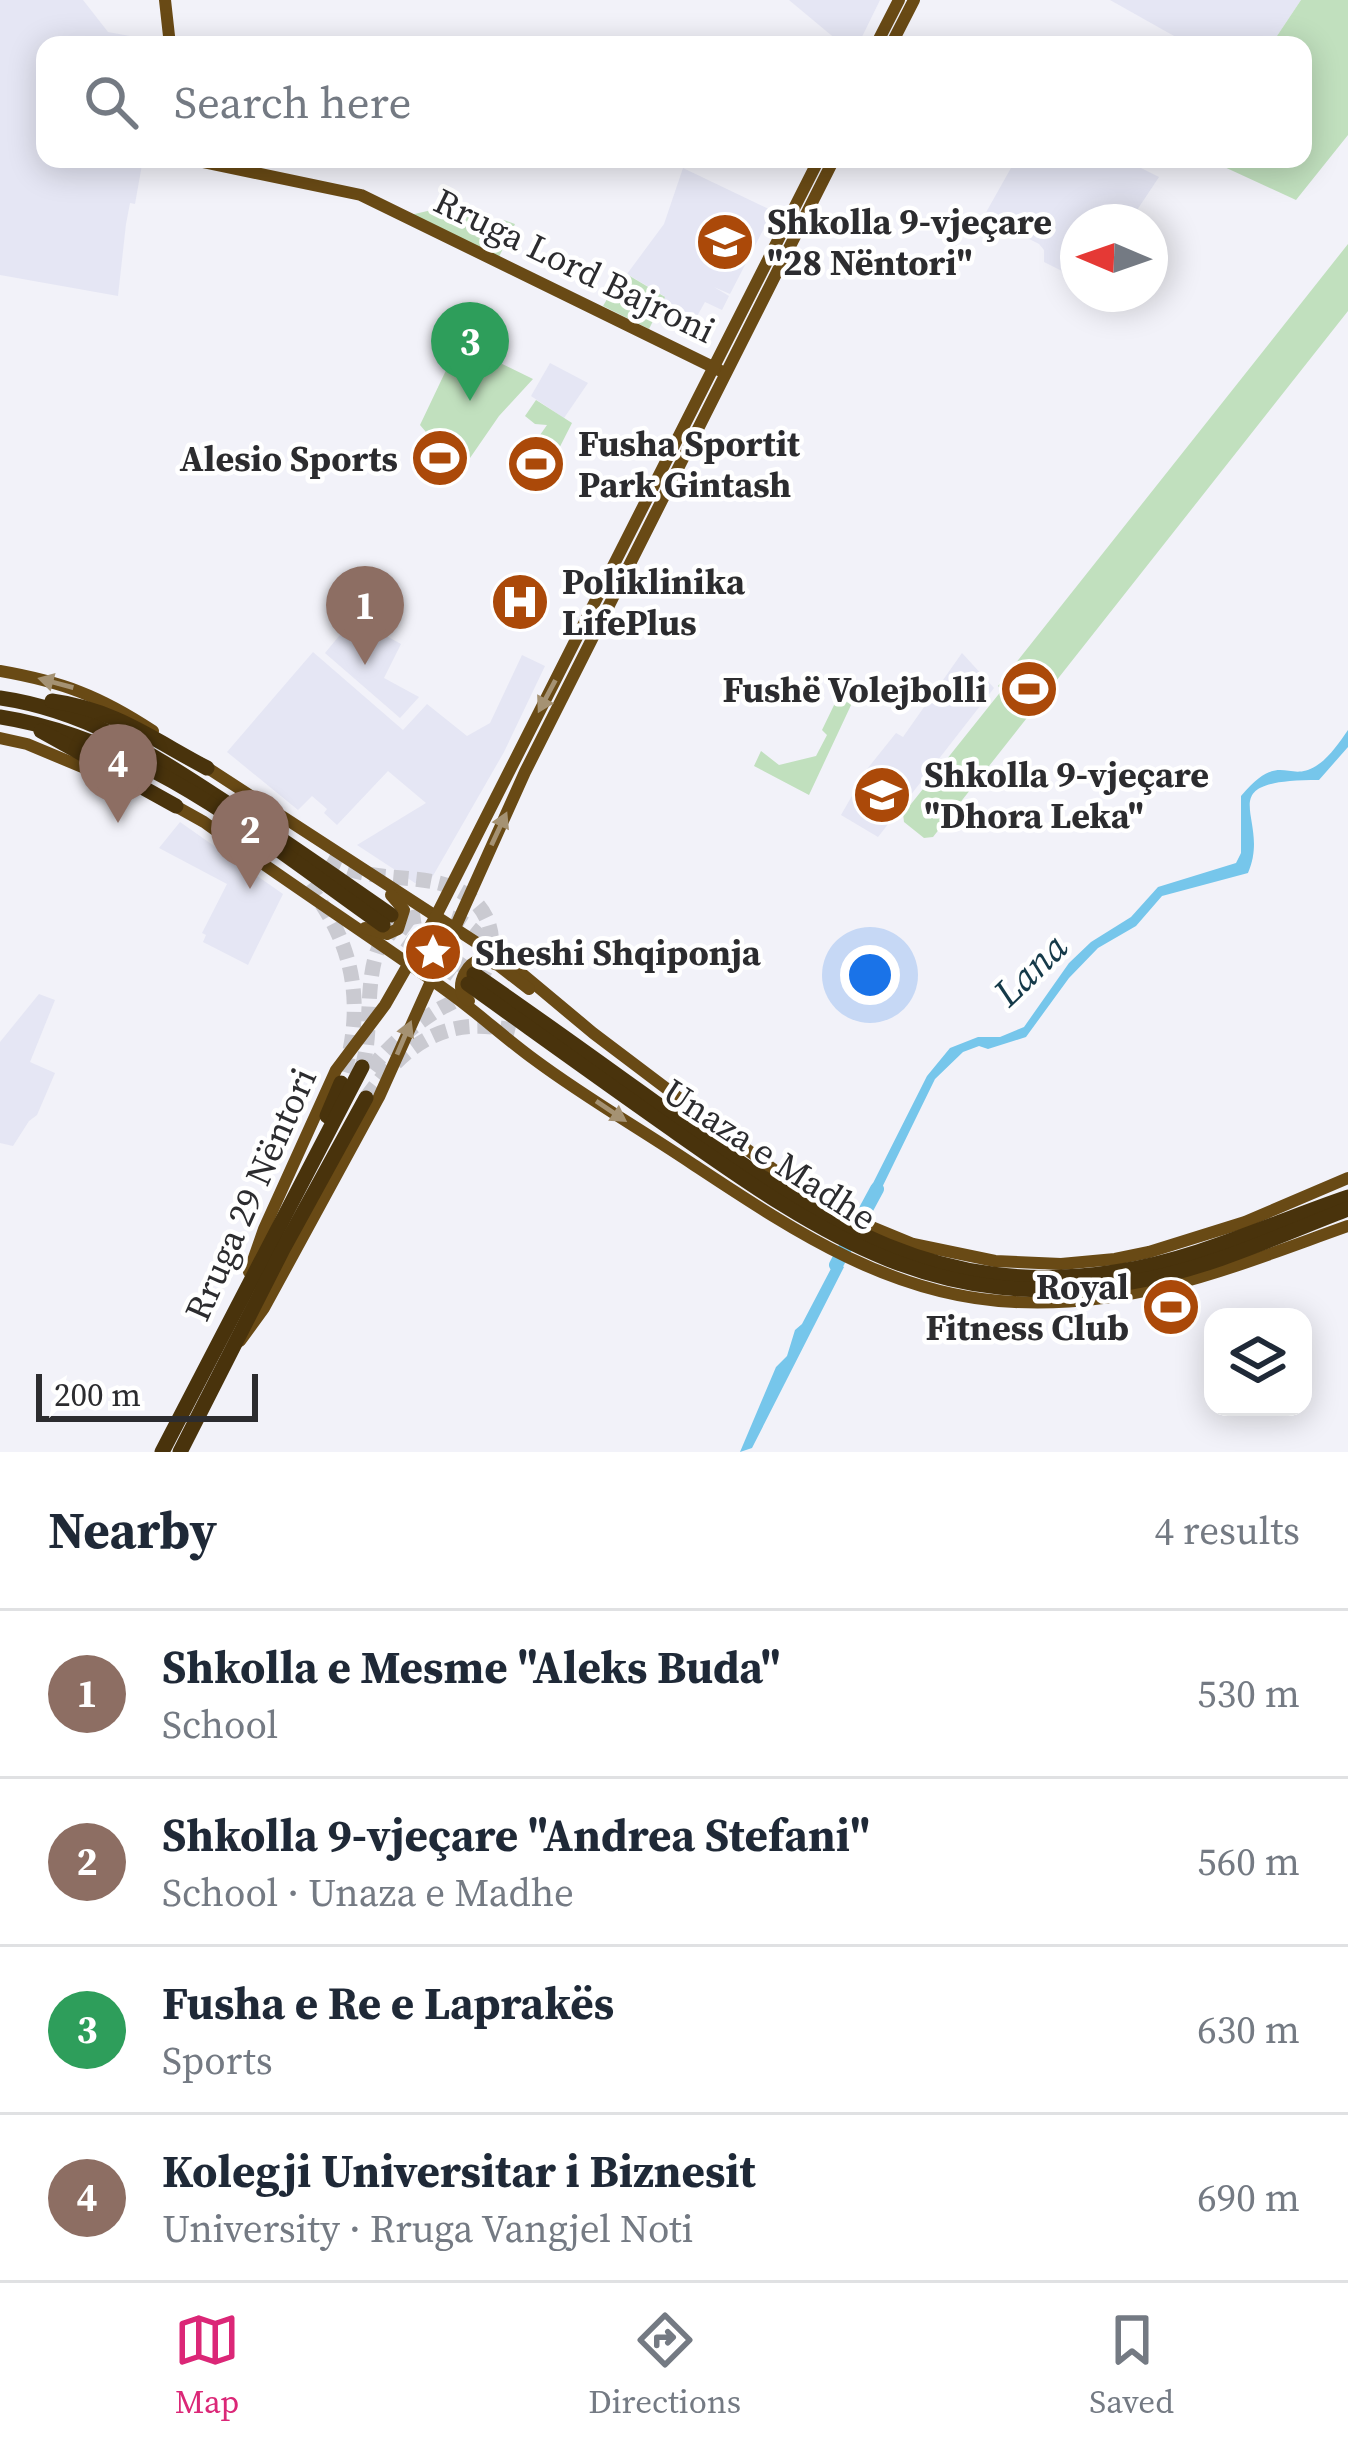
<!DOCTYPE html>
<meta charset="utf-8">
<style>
body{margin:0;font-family:"Source Serif 4",serif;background:#f6f6f7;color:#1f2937}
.controls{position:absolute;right:36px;bottom:36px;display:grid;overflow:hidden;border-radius:24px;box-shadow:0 6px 30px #0003}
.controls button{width:108px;height:108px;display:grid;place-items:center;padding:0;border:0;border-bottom:3px solid #e0e1e3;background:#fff;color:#1f2937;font:60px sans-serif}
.compass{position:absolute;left:1060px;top:204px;width:108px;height:108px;border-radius:50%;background:#fff;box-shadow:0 6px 30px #0003;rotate:272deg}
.scale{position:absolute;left:36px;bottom:30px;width:222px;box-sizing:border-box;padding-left:12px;border:6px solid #2c2c2f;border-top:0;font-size:33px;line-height:42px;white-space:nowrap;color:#2c2c2f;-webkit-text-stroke:9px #fff;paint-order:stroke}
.you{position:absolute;left:870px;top:975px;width:42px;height:42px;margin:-30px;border:9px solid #fff;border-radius:50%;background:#1a73e8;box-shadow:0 0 0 18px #1a73e833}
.badge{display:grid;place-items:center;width:78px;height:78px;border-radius:50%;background:#db2777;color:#fff;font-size:39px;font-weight:700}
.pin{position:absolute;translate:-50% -99px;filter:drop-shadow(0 3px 6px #0008)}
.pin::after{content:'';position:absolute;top:63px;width:42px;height:36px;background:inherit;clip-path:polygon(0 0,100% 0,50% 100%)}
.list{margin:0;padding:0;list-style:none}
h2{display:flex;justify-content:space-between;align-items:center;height:156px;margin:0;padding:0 48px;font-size:51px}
h2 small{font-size:39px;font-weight:400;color:#747a83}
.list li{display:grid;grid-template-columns:78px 1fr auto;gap:36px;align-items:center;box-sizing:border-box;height:168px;padding:0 48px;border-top:3px solid #e0e1e3}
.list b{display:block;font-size:45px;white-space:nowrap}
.list p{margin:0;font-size:39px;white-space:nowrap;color:#747a83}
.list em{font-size:39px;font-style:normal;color:#747a83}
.icon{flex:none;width:66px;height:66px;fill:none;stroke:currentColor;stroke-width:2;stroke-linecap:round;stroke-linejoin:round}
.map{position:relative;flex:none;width:1348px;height:1452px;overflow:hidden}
.search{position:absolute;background:#fff;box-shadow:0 6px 30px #0003;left:36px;right:36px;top:36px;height:132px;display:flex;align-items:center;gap:30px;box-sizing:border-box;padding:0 42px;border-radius:24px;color:#747a83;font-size:45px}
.sheet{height:828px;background:#fff}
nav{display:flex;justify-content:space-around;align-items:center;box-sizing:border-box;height:168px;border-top:3px solid #e0e1e3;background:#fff;font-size:33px;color:#747a83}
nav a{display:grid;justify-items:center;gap:6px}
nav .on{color:#db2777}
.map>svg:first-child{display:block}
.built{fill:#e5e6f4}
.green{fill:#c1e0be}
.water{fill:#76c6eb}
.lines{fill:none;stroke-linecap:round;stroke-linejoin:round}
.river{stroke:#76c6eb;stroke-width:14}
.highway-tunnel{stroke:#cacad1;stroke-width:15;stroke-dasharray:15 8;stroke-linecap:butt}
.major{stroke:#694a15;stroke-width:12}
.highway{stroke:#49330c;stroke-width:15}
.oneway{fill:#a59273}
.labels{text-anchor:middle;stroke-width:9;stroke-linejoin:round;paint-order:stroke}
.poi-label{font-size:36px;font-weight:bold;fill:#2c2c2f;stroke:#fff;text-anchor:start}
.street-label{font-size:36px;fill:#2c2c2f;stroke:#fff}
.water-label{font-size:39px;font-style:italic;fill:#153a49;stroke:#fff}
</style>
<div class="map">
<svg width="1348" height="1452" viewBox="0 0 1348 1452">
<rect width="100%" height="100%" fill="#f2f2f9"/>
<!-- built -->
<g class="built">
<polygon points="0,0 83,0 108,32 163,42 45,45 45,159 143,159 135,204 130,203 126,224 118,296 0,275"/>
<polygon points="789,0 880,0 858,45 843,45"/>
<polygon points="1110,0 1301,0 1271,45 1190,45"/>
<polygon points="1016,159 1123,159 1159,177 1129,222 1078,222 1078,279 1044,262 1044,250 1039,244 984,216"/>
<polygon points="683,168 773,211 730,294 714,287 729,296 722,310 705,302 696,318 660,305 664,296 627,274 664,224"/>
<polygon points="550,363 588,383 564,418 531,396"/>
<polygon points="354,618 401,644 384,678 419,697 400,718 325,653"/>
<polygon points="313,652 403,730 427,704 467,736 490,723 522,655 545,666 504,752 430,881 415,883 357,845 426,803 388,771 337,825 324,813 327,809 312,796 298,810 227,752"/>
<polygon points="962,653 994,688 878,837 841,815 868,768 896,733 903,737"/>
<polygon points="180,822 283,894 248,965 203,942 206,935 202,933 227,884 159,848"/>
<polygon points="39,994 55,1000 30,1062 55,1073 37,1115 29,1121 13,1146 0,1143 0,1042"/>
</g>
<!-- green -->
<g class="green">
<polygon points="1301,0 1348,0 1348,135 1296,200 1207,159 1303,159 1303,45 1271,45"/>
<polygon points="453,205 455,217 474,213 477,225 504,220 515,224 497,261 406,216"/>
<polygon points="1348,244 1348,311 933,837 924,838 904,822 903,814 1002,690 998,686 1004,678"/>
<polygon points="623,272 665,297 649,329 603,306"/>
<polygon points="459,343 533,379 499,416 470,458 431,438 420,425"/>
<polygon points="536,400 572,423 541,484 515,471 547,425 535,424 525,416"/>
<polygon points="836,701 852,703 809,795 754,766 761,751 779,765 816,756 827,735 822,730"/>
</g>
<!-- water -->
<g class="water">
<path d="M1348 730V747L1319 780C1204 780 1273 816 1248 873L1162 896 1136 926 1098 948 1069 978 1026 1037 988 1049 979 1046 963 1052 935 1079 873 1206 864 1201 927 1076 950 1048 978 1037H1000L1024 1027 1069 963 1091 942 1131 917 1158 887 1236 863 1241 853V796C1280 749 1287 784 1316 766 1329 758 1339 743 1348 730Z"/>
<polygon points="835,1261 844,1267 752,1448 740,1452 776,1367 787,1356 795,1330 802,1324"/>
</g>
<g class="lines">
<!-- river -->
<polyline class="river" points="836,1265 877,1189"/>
<!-- highway-tunnel -->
<g class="highway-tunnel">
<path d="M327 860C369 884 416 872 454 888 497 906 503 956 473 988 462 1000 446 1004 433 1013 410 1028 388 1047 371 1069"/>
<path d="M308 885C356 945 366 1010 341 1083"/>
<polyline points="398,921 474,974"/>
<polyline points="386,926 468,984"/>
<path d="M362 1067C379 1016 348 915 434 915 462 915 479 933 494 955"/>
<path d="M366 1098C405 1044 446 1014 515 1031"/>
</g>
<!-- major -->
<g class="major">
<polyline points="165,0 170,45"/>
<polyline points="876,45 899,0"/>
<polyline points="891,45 914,0"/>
<polyline points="188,159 361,195 719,370"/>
<path d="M0 671C63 682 100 696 153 731"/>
<polyline points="0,738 27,744 123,784"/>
<polyline points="200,763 514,967 593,1033 777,1172 845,1216 913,1244 995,1261 1061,1264 1115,1259 1149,1252 1245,1222 1348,1178"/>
<path d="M170 803 204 822C285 881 369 935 450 993 479 1014 506 1039 535 1060 586 1098 642 1130 694 1165 794 1231 892 1297 1015 1302 1138 1308 1235 1266 1348 1226"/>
<polyline points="365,928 387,934 398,929 404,910 391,895"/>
<path d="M469 1001 462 994C458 980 467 964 481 959L498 965 529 989"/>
<polyline points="249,1272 264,1229 336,1070 385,1005 436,916 819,159"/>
<polyline points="240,1341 264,1308 379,1097 525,772 834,159"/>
</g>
<!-- highway -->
<g class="highway">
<path d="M0 698C83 710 147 751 216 796 275 834 333 875 391 915"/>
<path d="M52 701C113 709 154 740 207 768"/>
<path d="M0 717C146 740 265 842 383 925"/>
<polyline points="41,731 176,806"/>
<path d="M474 974C547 1024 618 1076 689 1127 825 1223 940 1299 1115 1272 1196 1260 1271 1223 1348 1197"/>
<path d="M468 984C538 1034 607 1084 677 1133 826 1238 940 1315 1131 1282 1207 1270 1277 1236 1348 1209"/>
<polyline points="327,1116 341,1083"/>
<polyline points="162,1452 362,1067"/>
<polyline points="180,1452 282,1251 366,1098"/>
</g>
</g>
<!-- one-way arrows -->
<defs><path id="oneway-solid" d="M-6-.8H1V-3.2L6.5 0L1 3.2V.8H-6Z" transform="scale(3)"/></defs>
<g class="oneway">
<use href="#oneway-solid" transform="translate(56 683) rotate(-165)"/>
<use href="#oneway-solid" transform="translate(547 696) rotate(118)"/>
<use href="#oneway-solid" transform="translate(499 829) rotate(-65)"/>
<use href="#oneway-solid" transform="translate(404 1038) rotate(-67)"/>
<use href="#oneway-solid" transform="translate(611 1111) rotate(34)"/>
</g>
<!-- icons -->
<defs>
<symbol id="school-disc" viewBox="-11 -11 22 22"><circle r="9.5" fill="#ab4909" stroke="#fff"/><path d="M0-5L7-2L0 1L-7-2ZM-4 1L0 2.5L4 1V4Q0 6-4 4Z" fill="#fff"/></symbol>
<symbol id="stadium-disc" viewBox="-11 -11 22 22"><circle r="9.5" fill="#ab4909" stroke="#fff"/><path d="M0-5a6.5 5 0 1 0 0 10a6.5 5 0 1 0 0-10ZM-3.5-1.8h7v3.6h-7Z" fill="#fff"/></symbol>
<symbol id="hospital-disc" viewBox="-11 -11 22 22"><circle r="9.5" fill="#ab4909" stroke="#fff"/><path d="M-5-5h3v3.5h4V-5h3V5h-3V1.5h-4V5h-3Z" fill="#fff"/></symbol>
<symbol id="sight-disc" viewBox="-11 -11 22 22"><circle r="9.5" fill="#ab4909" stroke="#fff"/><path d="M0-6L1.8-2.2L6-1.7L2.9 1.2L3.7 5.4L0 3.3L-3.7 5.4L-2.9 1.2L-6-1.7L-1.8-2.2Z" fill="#fff"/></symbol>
</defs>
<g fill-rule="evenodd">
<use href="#school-disc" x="692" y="209" width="66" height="66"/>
<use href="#stadium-disc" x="407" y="425" width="66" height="66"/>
<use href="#stadium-disc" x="503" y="431" width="66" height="66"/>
<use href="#hospital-disc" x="487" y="569" width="66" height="66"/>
<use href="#stadium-disc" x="996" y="656" width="66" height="66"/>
<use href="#school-disc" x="849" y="762" width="66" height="66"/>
<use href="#sight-disc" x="400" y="919" width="66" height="66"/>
<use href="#stadium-disc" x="1138" y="1274" width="66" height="66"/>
</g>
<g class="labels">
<!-- poi labels -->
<g class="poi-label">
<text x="767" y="234">Shkolla 9-vjeçare<tspan x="767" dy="41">"28 Nëntori"</tspan></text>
<text x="578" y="456">Fusha Sportit<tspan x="578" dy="41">Park Gintash</tspan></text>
<text x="398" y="471" text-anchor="end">Alesio Sports</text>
<text x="562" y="594">Poliklinika<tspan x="562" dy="41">LifePlus</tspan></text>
<text x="987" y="702" text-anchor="end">Fushë Volejbolli</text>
<text x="924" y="787">Shkolla 9-vjeçare<tspan x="924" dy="41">"Dhora Leka"</tspan></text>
<text x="475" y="965">Sheshi Shqiponja</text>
<text x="1129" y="1299" text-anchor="end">Royal<tspan x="1129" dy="41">Fitness Club</tspan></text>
</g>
<!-- street labels -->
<g class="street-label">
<text transform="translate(575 265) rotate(26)" y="13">Rruga Lord Bajroni</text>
<text transform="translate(770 1154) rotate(33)" y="13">Unaza e Madhe</text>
<text transform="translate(250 1194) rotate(-66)" y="13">Rruga 29 Nëntori</text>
</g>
<!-- water labels -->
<g class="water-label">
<text transform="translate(1030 969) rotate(-44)" y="14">Lana</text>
</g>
</g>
</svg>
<div class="controls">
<button><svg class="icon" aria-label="layers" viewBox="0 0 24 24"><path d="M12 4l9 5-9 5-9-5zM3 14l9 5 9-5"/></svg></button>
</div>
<svg class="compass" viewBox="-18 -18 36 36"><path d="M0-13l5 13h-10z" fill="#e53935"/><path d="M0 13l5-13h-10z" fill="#747a83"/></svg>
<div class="scale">200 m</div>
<div class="you"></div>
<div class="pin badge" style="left:365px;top:665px;background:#8d6e63">1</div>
<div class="pin badge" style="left:250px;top:889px;background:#8d6e63">2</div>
<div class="pin badge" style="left:470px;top:401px;background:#2e9e5b">3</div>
<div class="pin badge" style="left:118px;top:823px;background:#8d6e63">4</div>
<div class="search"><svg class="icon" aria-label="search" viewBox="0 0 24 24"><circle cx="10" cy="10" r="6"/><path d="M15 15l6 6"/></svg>Search here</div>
</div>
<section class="sheet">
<h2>Nearby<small>4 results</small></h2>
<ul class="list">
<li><span class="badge" style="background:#8d6e63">1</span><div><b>Shkolla e Mesme &quot;Aleks Buda&quot;</b><p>School</p></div><em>530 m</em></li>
<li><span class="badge" style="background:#8d6e63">2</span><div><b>Shkolla 9-vjeçare &quot;Andrea Stefani&quot;</b><p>School · Unaza e Madhe</p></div><em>560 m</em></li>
<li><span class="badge" style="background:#2e9e5b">3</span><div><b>Fusha e Re e Laprakës</b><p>Sports</p></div><em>630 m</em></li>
<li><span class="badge" style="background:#8d6e63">4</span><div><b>Kolegji Universitar i Biznesit</b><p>University · Rruga Vangjel Noti</p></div><em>690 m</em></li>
</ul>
</section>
<nav>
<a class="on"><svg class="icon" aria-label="map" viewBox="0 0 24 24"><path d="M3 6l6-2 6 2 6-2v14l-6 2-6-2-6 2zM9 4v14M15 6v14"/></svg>Map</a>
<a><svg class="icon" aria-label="directions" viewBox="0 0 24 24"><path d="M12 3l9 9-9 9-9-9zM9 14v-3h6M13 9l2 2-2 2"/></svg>Directions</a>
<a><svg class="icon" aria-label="saved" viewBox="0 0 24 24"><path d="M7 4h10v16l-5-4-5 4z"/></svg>Saved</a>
</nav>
